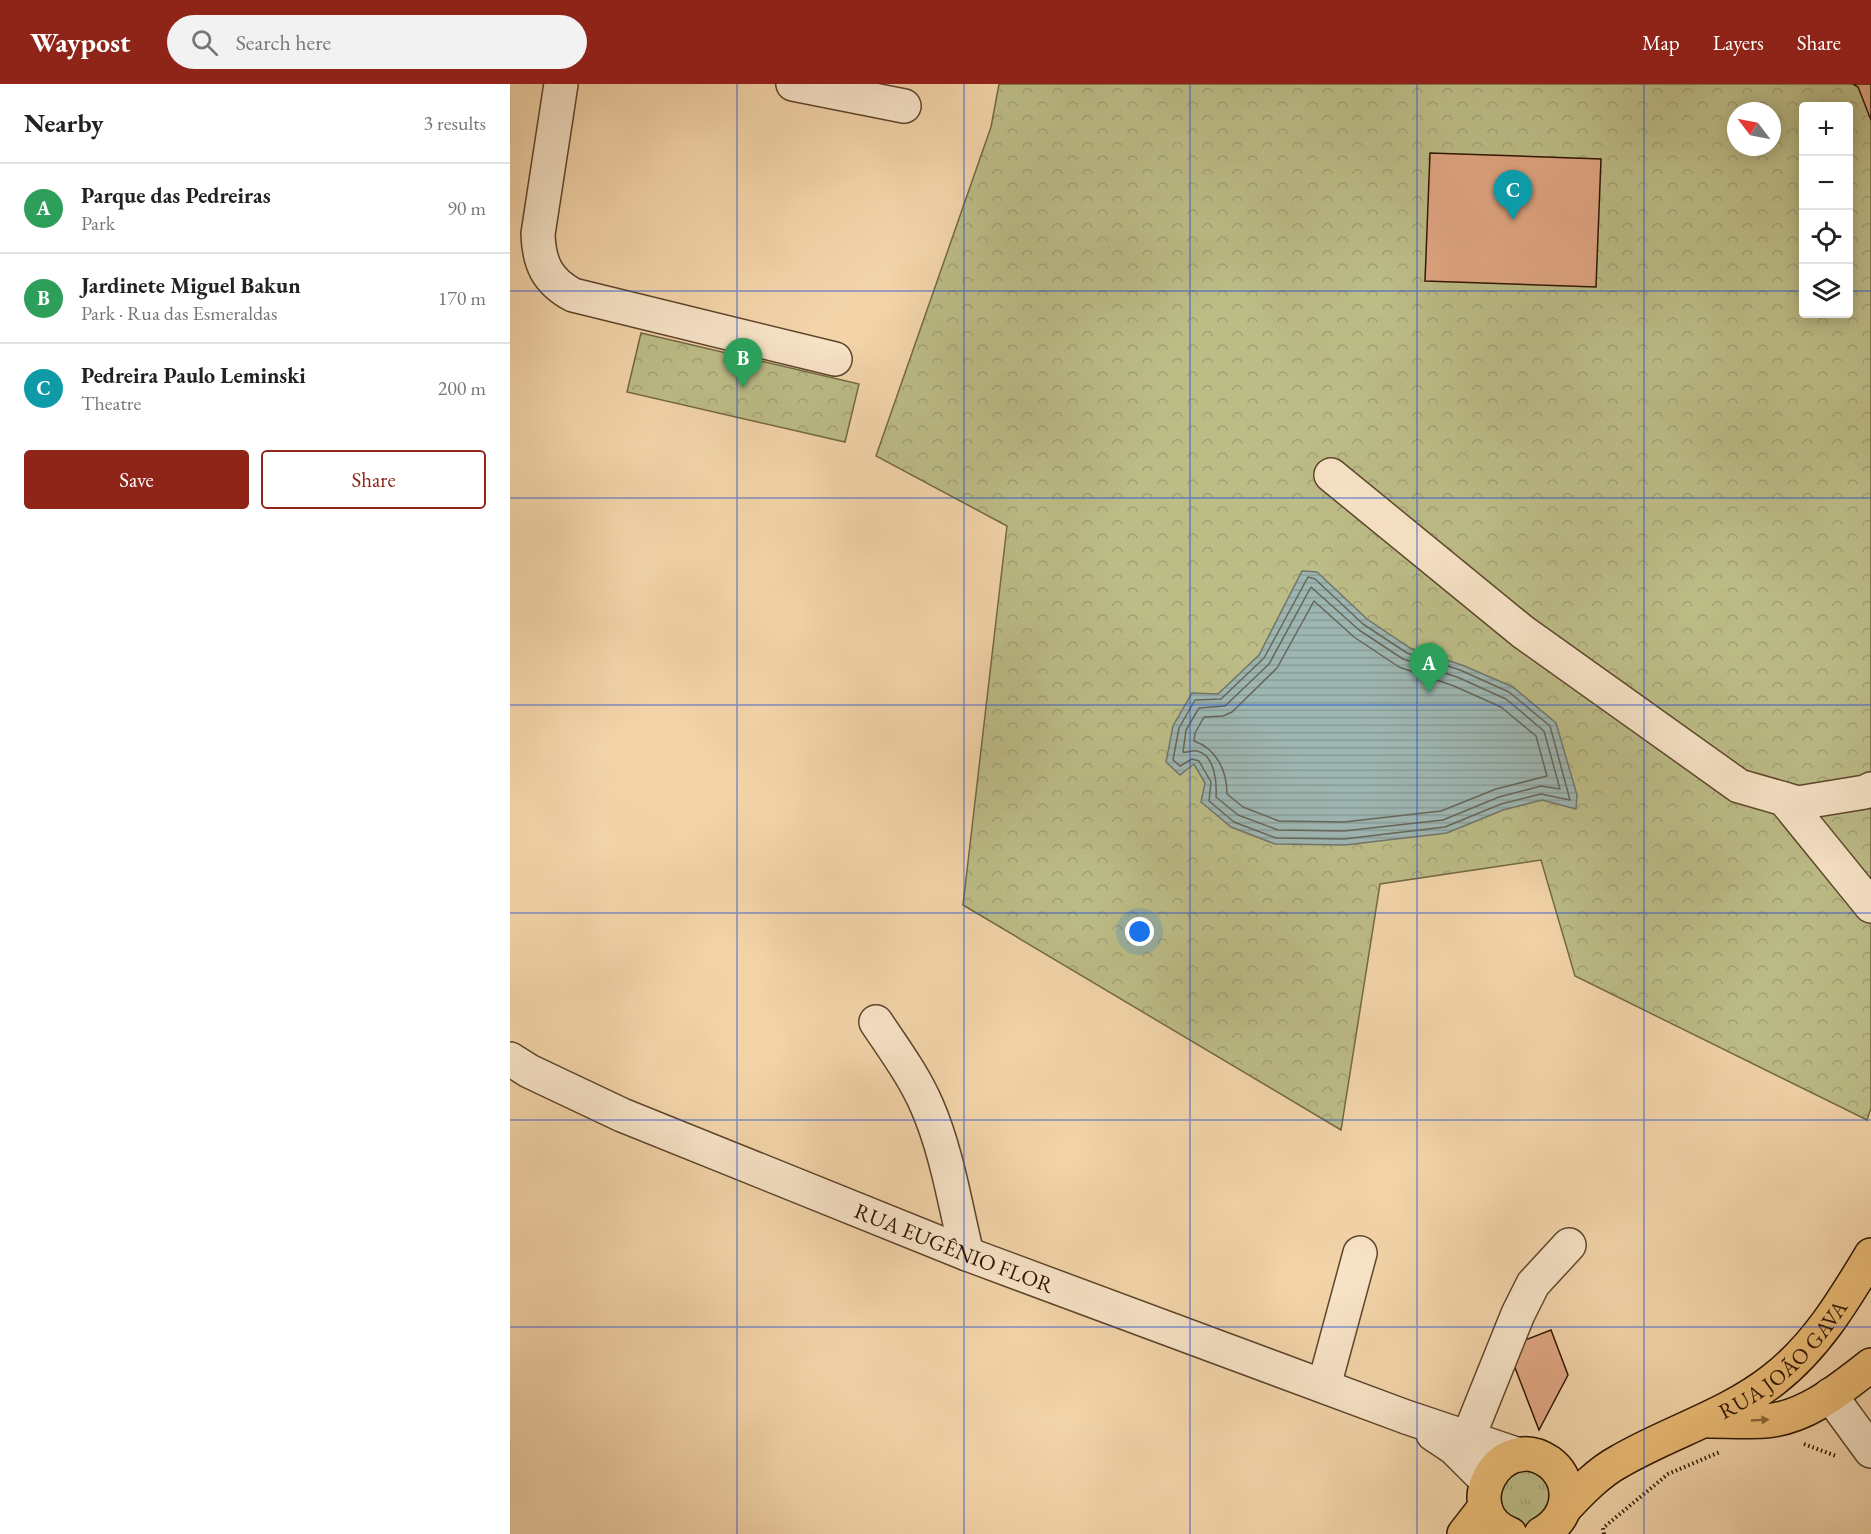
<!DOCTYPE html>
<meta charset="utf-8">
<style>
body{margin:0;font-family:"EB Garamond",serif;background:#f2f2f2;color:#222}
.controls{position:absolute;right:18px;top:18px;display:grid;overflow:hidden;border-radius:6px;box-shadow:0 3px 15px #0003}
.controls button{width:54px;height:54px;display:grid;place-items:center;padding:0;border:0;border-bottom:2px solid #e0e0e0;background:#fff;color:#222;font:30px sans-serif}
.compass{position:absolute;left:1217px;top:18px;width:54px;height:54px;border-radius:50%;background:#fff;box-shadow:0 3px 15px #0003;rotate:302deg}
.you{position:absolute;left:630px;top:848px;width:21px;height:21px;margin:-15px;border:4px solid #fff;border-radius:50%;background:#1a73e8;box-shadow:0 0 0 9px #1a73e833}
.badge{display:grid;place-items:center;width:39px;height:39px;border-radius:50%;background:#8f2418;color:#fff;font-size:20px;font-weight:700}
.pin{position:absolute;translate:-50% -50px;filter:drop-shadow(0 2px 3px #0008)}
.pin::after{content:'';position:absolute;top:32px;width:21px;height:18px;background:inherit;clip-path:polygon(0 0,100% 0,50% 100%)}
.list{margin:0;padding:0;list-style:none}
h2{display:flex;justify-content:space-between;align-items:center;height:78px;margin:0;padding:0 24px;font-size:26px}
h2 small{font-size:20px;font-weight:400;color:#767676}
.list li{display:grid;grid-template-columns:39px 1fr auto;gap:18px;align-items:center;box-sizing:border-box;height:90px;padding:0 24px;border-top:2px solid #e0e0e0}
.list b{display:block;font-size:22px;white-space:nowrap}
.list p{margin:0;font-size:20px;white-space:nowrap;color:#767676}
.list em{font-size:20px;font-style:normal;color:#767676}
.actions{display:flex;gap:12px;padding:18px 24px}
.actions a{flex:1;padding:14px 0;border:2px solid #8f2418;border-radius:6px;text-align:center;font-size:21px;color:#8f2418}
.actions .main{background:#8f2418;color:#fff}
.icon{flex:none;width:33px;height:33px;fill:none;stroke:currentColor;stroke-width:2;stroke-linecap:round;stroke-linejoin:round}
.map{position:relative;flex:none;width:1361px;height:1450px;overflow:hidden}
header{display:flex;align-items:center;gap:36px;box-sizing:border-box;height:84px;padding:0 30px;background:#8f2418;color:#fff}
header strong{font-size:28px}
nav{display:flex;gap:33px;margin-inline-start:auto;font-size:21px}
.search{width:420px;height:54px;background:#f2f2f2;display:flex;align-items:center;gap:15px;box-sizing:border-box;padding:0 21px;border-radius:33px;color:#767676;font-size:22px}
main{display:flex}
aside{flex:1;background:#fff}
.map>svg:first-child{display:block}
.grass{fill:url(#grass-tufts);stroke:#746844;stroke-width:1.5}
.park{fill:url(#park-crowns);stroke:#746844;stroke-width:1.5;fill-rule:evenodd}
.water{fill:url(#water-rules);stroke:#71766b;stroke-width:1.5}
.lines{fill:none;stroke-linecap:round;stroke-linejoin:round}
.shore{stroke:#666659;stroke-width:1.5}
.building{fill:#e0a582;stroke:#2d1500;stroke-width:1.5}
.minor-casing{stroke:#5e452a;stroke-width:36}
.major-casing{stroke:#2d1500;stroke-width:36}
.path{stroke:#2d1500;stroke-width:4;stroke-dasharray:1.5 3;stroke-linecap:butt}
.minor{stroke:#f7e3c7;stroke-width:33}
.major{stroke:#eaba74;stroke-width:33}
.oneway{fill:#8c683a}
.grid{fill:none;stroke:#1d4ed8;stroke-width:1.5;stroke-opacity:0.55}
.labels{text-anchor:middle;stroke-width:6;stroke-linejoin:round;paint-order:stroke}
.street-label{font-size:22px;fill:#2d1500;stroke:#f7e3c7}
</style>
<header>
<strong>Waypost</strong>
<div class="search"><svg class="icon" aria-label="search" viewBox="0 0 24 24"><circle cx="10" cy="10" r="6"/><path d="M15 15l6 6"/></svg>Search here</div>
<nav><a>Map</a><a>Layers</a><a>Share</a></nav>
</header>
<main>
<aside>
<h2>Nearby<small>3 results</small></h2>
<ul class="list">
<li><span class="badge" style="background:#2e9e5b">A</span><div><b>Parque das Pedreiras</b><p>Park</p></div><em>90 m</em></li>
<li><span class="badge" style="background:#2e9e5b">B</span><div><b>Jardinete Miguel Bakun</b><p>Park · Rua das Esmeraldas</p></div><em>170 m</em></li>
<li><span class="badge" style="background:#0f9aa8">C</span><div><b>Pedreira Paulo Leminski</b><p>Theatre</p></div><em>200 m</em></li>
</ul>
<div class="actions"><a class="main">Save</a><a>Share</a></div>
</aside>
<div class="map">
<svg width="1361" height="1450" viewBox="0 0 1361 1450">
<defs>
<pattern id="grass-tufts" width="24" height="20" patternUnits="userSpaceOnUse" patternTransform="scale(1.5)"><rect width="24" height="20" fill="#bcbc87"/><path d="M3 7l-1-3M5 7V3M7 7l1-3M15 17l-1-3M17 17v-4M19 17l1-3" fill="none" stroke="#a2a173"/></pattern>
<pattern id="park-crowns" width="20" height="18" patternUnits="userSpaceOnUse" patternTransform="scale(1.5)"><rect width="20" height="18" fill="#bcbc87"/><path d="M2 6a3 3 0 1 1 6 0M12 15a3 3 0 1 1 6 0" fill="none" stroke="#a2a173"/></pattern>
<pattern id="water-rules" width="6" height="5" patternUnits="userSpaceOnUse" patternTransform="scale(1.5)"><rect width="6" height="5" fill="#9eb6b2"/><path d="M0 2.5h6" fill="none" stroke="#889c97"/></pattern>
</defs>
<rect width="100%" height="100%" fill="#f3d4a9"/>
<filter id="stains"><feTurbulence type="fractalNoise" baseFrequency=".00333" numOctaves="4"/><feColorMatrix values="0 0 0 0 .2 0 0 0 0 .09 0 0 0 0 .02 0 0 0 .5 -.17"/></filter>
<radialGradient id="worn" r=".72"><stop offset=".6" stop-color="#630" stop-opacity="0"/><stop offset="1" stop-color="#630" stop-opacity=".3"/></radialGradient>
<!-- grass -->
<polygon class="grass" points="1011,1376 1051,1406 1020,1447 1000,1443 983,1399"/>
<!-- park -->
<g class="park">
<path d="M489 0H1361V1024L1357 1036 1065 892 1031 776 870 800 831 1046 453 821 497 442 366 372 481 43ZM1294 22H1338V230H1294ZM1226 27H1262V63H1226Z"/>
<polygon points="131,249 349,300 335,358 117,308"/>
</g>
<!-- water -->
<polygon class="water" points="792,487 807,488 857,535 900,564 952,581 1003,603 1046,639 1067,711 1066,725 1032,716 993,726 937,749 835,761 765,760 721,743 691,718 695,699 684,680 670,691 656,678 663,642 682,609 708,610 749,571"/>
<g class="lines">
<!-- shore -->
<g class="shore">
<polygon points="798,493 805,495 853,540 897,569 950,586 999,608 1040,642 1060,716 1031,710 991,720 935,743 834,755 766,754 724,738 699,717 701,698 689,677 682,675 670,682 663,676 669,644 685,616 711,615 754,574"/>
<path d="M801 503 849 546 893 575 947 593 996 615 1034 647 1050 705 1031 702 989 713 933 736 834 747 768 746 728 731 706 713C707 699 705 671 687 667 682 666 677 669 673 668L676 646 689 624 715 622 759 580Z"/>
<path d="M804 517 844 553 889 583 944 602 991 623 1026 652 1037 692 986 705 931 727 834 738 769 737 733 723 717 710C717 687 707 665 684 657L685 649 694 633 713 632 722 628 767 584Z"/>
</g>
</g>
<!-- building -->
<g class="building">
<polygon points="1343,0 1361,0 1361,36 1348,3"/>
<polygon points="920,69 1091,75 1086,203 915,197"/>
<polygon points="1041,1246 1058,1291 1029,1346 997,1263"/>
</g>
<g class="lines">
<defs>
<g id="minor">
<path d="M51 0 28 150C29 179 37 197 63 211L325 275"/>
<polyline points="283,0 394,22"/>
<polyline points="821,391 1013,548 1229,702 1288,719 1355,708 1361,705"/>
<polyline points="1274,715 1361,822"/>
<path d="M366 938C384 965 404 992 417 1022 437 1068 445 1121 457 1170"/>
<path id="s1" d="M0 975 19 987 112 1031 457 1170 896 1333 1009 1371"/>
<polyline points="814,1302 850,1169"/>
<polyline points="1320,1311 1361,1367"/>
<polyline points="923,1350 944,1364 977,1397"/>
<polyline points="958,1354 1008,1230 1023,1200 1059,1161"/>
</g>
<g id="major">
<path d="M1199 1337C1217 1337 1236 1338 1255 1337 1296 1334 1330 1305 1361 1281"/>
<path id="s2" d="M1055 1424C1071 1407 1089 1388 1110 1377 1160 1348 1217 1332 1263 1296 1306 1263 1334 1216 1361 1171"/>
<polyline points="954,1450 975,1423"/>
<path d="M1000 1450C944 1428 989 1344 1039 1378 1049 1385 1056 1397 1056 1409 1057 1428 1047 1441 1031 1450"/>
</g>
</defs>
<!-- minor casing -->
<use href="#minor" class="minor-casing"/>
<!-- major casing -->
<use href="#major" class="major-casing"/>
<!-- path -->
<g class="path">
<polyline points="1294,1360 1326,1372"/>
<polyline points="1094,1450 1093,1444 1158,1390 1210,1368"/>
</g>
<!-- minor -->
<use href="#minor" class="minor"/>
<!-- major -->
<use href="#major" class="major"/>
</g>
<!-- one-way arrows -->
<defs><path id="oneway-solid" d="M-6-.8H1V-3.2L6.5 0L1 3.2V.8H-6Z" transform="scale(1.5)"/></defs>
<use class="oneway" href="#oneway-solid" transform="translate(1250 1336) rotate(-3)"/>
<!-- grid -->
<path class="grid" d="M227 0V1450M454 0V1450M680 0V1450M907 0V1450M1134 0V1450M0 207H1294M1338 207H1361M0 414H1361M0 621H1361M0 829H1361M0 1036H1361M0 1243H1361"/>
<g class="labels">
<!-- street labels -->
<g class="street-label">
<text dy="8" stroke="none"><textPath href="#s1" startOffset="483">RUA EUGÊNIO FLOR</textPath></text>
<text dy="8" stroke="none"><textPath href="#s2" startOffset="267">RUA JOÃO GAVA</textPath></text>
</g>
</g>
<rect width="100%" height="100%" filter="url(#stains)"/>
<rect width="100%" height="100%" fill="url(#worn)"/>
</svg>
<div class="controls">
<button>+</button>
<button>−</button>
<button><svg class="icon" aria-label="locate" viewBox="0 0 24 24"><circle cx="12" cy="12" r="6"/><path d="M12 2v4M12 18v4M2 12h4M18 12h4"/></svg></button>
<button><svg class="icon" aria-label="layers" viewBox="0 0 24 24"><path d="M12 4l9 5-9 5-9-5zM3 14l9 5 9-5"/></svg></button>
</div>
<svg class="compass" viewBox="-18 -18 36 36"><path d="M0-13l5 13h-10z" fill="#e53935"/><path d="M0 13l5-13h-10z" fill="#767676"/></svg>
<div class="you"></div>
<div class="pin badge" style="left:919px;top:609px;background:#2e9e5b">A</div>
<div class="pin badge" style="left:233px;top:304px;background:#2e9e5b">B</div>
<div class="pin badge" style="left:1003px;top:136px;background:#0f9aa8">C</div>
</div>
</main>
